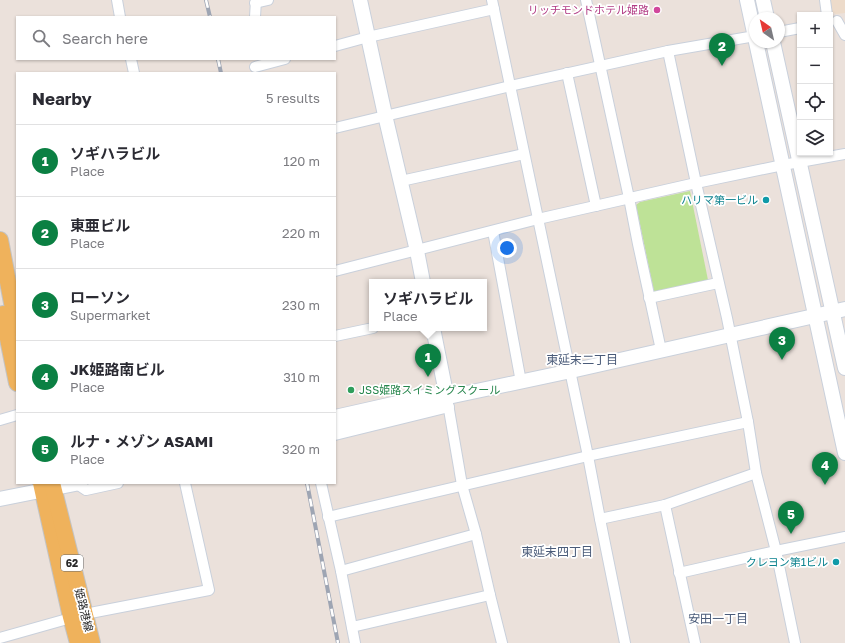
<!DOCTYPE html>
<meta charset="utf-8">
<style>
body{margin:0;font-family:"Golos Text","Noto Sans JP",sans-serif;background:#f2f2f3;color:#2b2b33}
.controls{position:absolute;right:12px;top:12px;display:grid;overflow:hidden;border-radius:0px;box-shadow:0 1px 3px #0004}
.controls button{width:36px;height:36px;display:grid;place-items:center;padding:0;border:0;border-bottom:1px solid #e1e1e2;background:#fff;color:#2b2b33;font:20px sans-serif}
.compass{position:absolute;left:749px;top:12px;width:36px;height:36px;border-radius:50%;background:#fff;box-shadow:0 1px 3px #0004;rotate:326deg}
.you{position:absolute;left:507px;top:248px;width:14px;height:14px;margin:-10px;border:3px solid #fff;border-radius:50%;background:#1a73e8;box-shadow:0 0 0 6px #1a73e833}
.badge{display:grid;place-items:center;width:26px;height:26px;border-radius:50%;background:#0b8043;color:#fff;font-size:13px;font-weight:700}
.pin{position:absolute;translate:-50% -33px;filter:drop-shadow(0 1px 2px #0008)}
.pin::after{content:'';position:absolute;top:21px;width:14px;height:12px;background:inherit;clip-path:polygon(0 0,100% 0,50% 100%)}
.popup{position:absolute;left:369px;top:279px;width:118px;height:52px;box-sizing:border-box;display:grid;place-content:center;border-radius:0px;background:#fff;filter:drop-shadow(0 1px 3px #0005);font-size:13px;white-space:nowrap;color:#7c7c81}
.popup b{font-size:15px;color:#2b2b33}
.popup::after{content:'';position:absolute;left:50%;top:100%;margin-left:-8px;border:8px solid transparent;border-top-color:#fff}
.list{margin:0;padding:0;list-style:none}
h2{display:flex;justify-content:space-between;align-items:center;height:52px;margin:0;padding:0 16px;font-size:17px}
h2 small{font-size:13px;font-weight:400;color:#7c7c81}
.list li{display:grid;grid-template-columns:26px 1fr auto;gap:12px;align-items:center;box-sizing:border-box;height:72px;padding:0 16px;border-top:1px solid #e1e1e2}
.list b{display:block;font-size:15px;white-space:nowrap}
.list p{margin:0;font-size:13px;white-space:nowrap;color:#7c7c81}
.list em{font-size:13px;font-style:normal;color:#7c7c81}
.icon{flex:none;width:22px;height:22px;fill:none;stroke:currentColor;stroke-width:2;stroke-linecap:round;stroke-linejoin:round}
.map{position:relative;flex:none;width:845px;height:643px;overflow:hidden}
.search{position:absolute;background:#fff;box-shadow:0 1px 3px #0004;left:16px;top:16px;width:320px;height:44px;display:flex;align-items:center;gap:10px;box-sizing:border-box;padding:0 14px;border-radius:0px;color:#7c7c81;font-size:15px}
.panel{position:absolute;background:#fff;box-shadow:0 1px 3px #0004;left:16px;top:72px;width:320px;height:412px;border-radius:0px}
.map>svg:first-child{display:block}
.education{fill:#eddbca}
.green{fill:#bee297}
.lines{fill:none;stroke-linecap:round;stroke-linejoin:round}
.street-casing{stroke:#c9d0db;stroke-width:12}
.secondary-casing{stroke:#c9d0db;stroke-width:16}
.primary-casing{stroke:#c3c3c3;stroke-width:18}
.street{stroke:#fff;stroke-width:10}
.secondary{stroke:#fff;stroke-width:14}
.primary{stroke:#efb25c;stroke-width:16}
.rail-casing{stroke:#9ea5b3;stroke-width:4}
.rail{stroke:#fff;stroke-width:2.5;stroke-dasharray:8;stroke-linecap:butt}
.hotel-dot{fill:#d1479c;stroke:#fff;stroke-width:1.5}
.culture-dot{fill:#0f9aa8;stroke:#fff;stroke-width:1.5}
.leisure-dot{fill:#2e9e5b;stroke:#fff;stroke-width:1.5}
.labels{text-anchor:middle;stroke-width:3.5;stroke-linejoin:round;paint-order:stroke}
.shield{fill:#fff;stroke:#696969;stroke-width:1}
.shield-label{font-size:10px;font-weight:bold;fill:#292929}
.hotel-label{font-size:11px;fill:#b23c85;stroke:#fff;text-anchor:end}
.culture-label{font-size:11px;fill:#0d838f;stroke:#fff;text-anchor:end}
.leisure-label{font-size:11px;fill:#27864d;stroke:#fff;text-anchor:start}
.street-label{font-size:11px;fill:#292929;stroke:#fff}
.neighbourhood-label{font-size:12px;fill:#4a5b79;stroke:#fff}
</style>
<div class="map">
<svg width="845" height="643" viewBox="0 0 845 643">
<rect width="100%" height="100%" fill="#ebe1db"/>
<!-- education -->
<polygon class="education" points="830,0 845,0 845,13 836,14 832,12"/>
<!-- green -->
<polygon class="green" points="690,191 708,280 654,292 636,205 640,202"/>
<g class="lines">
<defs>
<g id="street">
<polyline points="117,0 120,17"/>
<polyline points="492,0 588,456 600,519 625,643"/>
<polyline points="586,0 629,198 638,244 661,350"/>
<polyline points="825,0 827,15"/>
<polyline points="255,3 268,0"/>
<polyline points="255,17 256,0"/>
<polyline points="837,21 845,35"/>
<polyline points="779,32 800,28"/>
<polyline points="335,46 368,37 494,9"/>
<polyline points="668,51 696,183 727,318 748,422 756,473 776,551 795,643"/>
<polyline points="131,59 134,73"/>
<polyline points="255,67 285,59"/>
<polyline points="567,73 596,206"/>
<polyline points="335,128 510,86 668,51 755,36"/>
<polyline points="401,181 524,154"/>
<polyline points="493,231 521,382"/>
<polyline points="335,271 538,219 696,183 783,165 845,154"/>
<polyline points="649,298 718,283"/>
<polyline points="335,336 373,328"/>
<polyline points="447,398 462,485 476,534 490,595 502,643"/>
<polyline points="335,415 446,390"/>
<polyline points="0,420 17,415"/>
<polyline points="335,435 449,407"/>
<polyline points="77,483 77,484 86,490 118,483"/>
<polyline points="321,483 341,571 355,643"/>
<polyline points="665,505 695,643"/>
<polyline points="328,517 588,456 748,422"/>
<polyline points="600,519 665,505 756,473"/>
<polyline points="341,571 476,534"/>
<polyline points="679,573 776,551 845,537"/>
<polyline points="352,627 490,595"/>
<polyline points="0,638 85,614 209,590 185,483"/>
</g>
<g id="secondary">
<polyline points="360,0 385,115 417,251 423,282"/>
<polyline points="747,0 755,37"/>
<polyline points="763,0 767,18"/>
<polyline points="756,42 845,453"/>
<polyline points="773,42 845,368"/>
<polyline points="433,328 447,398"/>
<polyline points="335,425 434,400 571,371 845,309"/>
<polyline points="0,499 80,483"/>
</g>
<g id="primary">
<polyline points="0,240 17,329"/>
<polyline points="3,314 17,383"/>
<polyline points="41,483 71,617 78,643"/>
<polyline points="52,483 92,643"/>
</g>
</defs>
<!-- street casing -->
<use href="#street" class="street-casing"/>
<!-- secondary casing -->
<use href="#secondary" class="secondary-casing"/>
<!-- primary casing -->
<use href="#primary" class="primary-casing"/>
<!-- street -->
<use href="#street" class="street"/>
<!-- secondary -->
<use href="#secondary" class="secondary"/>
<!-- primary -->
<use href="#primary" class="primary"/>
<defs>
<g id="rail">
<polyline points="206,0 210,17"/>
<polyline points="218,59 221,73"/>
<polyline points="307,483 338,643"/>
</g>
</defs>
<!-- rail casing -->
<use href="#rail" class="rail-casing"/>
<!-- rail -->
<use href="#rail" class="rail"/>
</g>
<!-- markers -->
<circle class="hotel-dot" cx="657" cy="10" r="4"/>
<g class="culture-dot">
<circle cx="766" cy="200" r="4"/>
<circle cx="836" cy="562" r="4"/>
</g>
<circle class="leisure-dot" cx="351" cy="390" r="4"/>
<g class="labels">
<!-- shield labels -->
<rect class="shield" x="61" y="555" width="22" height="16" rx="3"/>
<g class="shield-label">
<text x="72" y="567">62</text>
</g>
<!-- hotel labels -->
<g class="hotel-label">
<text x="649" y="14">リッチモンドホテル姫路</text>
</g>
<!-- culture labels -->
<g class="culture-label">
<text x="758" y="204">ハリマ第一ビル</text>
<text x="828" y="566">クレヨン第1ビル</text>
</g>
<!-- leisure labels -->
<g class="leisure-label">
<text x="359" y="394">JSS姫路スイミングスクール</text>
</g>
<!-- street labels -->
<g class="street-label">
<text transform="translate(84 610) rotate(76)" y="4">姫路港線</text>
</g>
<!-- neighbourhood labels -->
<g class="neighbourhood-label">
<text x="582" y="364">東延末二丁目</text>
<text x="557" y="556">東延末四丁目</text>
<text x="718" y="623">安田一丁目</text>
</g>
</g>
</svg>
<div class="controls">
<button>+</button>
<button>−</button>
<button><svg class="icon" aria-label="locate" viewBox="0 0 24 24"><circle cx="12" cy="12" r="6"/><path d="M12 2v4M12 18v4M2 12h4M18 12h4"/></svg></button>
<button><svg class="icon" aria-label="layers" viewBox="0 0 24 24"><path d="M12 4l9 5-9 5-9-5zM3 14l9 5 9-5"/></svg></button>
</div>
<svg class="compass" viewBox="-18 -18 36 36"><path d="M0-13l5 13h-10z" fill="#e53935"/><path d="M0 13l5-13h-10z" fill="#7c7c81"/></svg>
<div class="you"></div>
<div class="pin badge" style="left:428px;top:377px">1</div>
<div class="popup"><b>ソギハラビル</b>Place</div>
<div class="pin badge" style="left:722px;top:66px">2</div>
<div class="pin badge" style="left:782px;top:360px">3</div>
<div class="pin badge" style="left:825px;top:485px">4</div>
<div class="pin badge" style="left:791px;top:534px">5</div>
<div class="search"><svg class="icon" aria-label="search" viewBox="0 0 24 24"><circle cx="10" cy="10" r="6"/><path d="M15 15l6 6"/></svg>Search here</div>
<section class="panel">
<h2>Nearby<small>5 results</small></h2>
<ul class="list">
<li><span class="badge">1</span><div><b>ソギハラビル</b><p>Place</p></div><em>120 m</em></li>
<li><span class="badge">2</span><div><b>東亜ビル</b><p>Place</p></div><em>220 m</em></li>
<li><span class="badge">3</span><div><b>ローソン</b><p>Supermarket</p></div><em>230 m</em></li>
<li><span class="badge">4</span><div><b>JK姫路南ビル</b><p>Place</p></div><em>310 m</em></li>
<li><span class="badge">5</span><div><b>ルナ・メゾン ASAMI</b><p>Place</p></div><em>320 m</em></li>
</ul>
</section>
</div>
